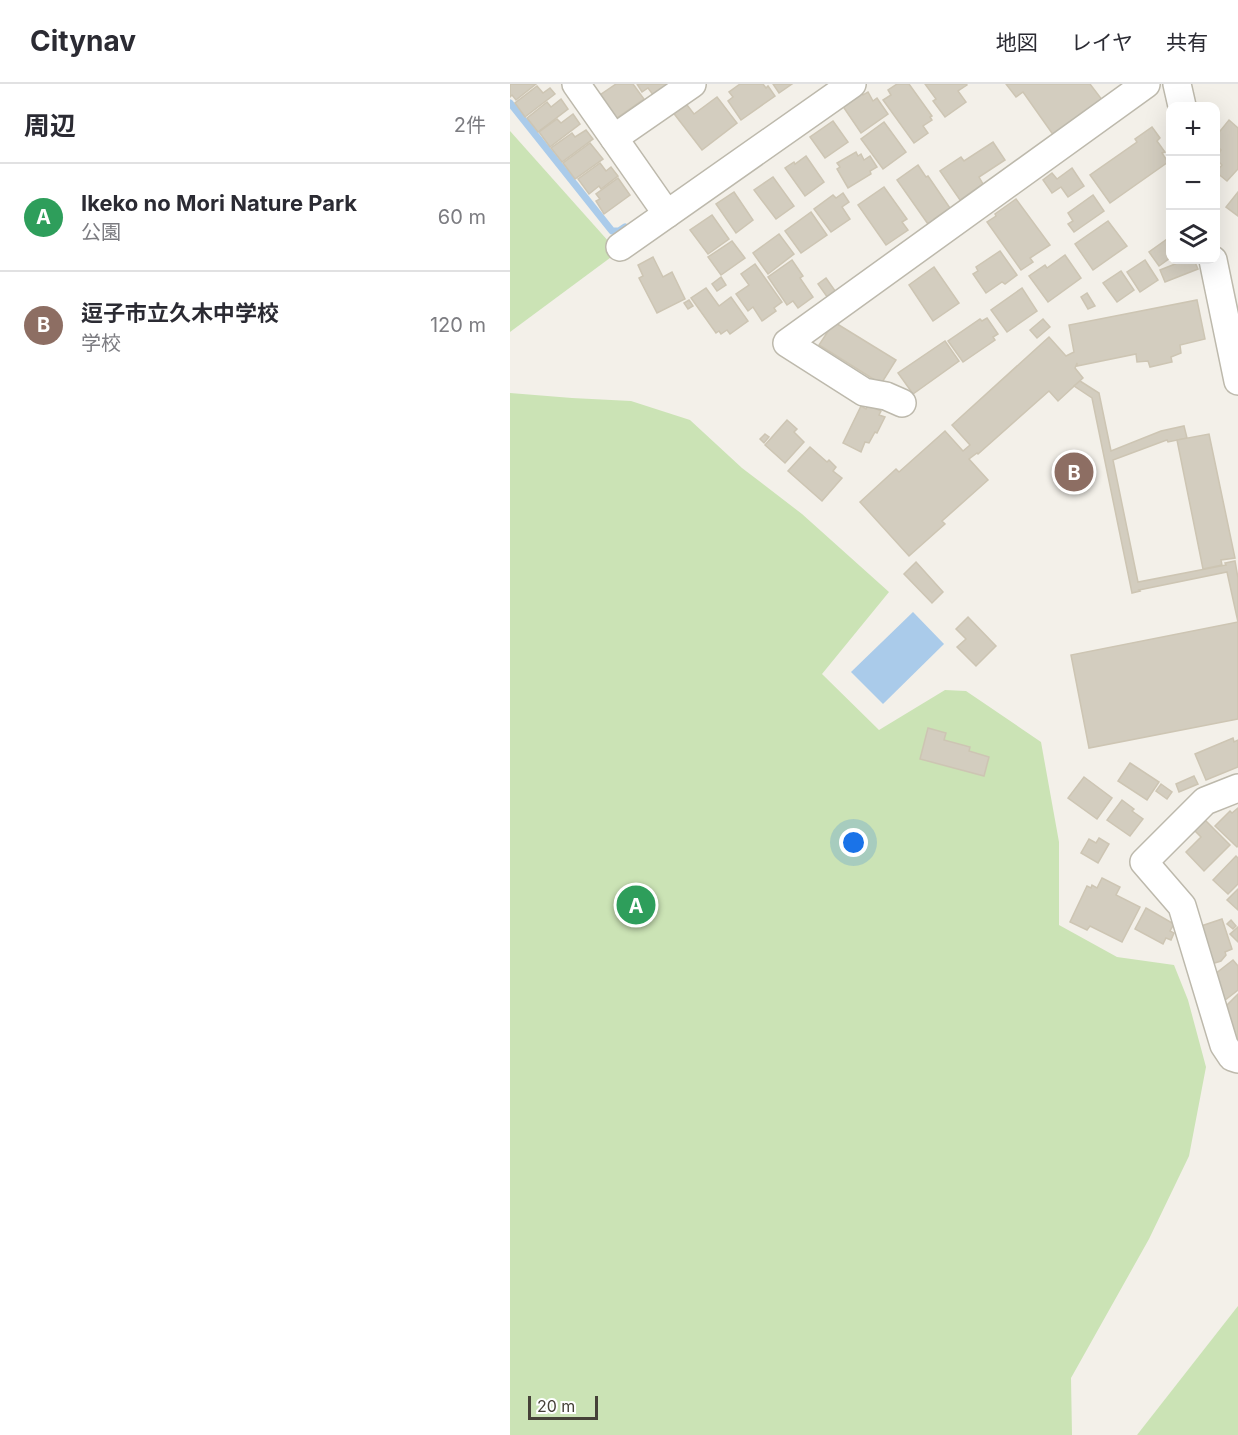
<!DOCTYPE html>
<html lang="ja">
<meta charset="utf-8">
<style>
body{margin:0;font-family:Inter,"Noto Sans JP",sans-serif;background:#f7f7f7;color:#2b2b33}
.controls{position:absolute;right:18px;top:18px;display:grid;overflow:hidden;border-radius:12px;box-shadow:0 6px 24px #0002}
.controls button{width:54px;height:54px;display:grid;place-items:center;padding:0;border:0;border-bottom:2px solid #e1e1e2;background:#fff;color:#2b2b33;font:30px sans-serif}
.scale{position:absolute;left:18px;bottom:15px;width:70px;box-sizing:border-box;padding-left:6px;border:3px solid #464138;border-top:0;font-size:16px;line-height:21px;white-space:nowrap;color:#464138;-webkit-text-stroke:4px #fff;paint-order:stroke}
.you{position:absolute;left:344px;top:759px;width:21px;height:21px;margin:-15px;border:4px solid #fff;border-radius:50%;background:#1a73e8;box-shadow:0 0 0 9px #1a73e833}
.badge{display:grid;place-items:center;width:39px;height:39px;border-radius:50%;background:#0b8043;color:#fff;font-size:20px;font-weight:700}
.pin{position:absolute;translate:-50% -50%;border:3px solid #fff;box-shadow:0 2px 6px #0006}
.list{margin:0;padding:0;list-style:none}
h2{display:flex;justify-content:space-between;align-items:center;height:78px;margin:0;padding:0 24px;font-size:26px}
h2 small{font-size:20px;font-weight:400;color:#7c7c81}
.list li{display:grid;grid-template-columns:39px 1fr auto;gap:18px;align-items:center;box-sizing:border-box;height:108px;padding:0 24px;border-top:2px solid #e1e1e2}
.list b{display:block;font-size:22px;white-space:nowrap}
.list p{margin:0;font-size:20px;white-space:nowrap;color:#7c7c81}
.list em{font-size:20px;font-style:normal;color:#7c7c81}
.icon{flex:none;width:33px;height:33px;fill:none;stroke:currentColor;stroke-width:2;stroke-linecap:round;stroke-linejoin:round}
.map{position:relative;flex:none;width:728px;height:1351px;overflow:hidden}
header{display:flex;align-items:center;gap:36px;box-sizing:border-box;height:84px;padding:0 30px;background:#fff;border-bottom:2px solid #e1e1e2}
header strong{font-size:28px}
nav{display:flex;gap:33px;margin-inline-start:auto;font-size:21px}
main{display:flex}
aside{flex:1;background:#fff}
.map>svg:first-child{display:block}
.green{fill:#cbe3b5}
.water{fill:#aacbea}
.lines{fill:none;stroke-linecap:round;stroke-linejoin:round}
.stream{stroke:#aacbea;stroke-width:7}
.building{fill:#d3cdbf;stroke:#cdc5b3;stroke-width:1.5}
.minor-casing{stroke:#bdb9ac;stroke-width:30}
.minor{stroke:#fff;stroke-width:27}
</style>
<header>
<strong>Citynav</strong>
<nav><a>地図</a><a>レイヤ</a><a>共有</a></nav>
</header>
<main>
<aside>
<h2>周辺<small>2件</small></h2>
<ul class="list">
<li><span class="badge" style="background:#2e9e5b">A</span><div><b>Ikeko no Mori Nature Park</b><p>公園</p></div><em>60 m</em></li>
<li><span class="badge" style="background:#8d6e63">B</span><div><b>逗子市立久木中学校</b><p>学校</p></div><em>120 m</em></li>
</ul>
</aside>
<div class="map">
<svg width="728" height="1351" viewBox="0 0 728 1351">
<rect width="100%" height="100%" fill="#f3f0e9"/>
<!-- green -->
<g class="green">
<polygon points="0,47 108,168 0,248"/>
<polygon points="0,309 62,314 121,317 180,336 232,384 292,430 379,508 312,590 369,646 435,606 456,607 531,658 549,758 549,841 607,873 664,881 678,916 696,983 679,1072 639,1155 561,1294 562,1351 0,1351"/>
<polygon points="728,1222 728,1351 627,1351"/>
</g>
<!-- water -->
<polygon class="water" points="403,528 434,560 373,620 341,588"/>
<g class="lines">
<!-- stream -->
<polyline class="stream" points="0,19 102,147 109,147 115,143"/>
</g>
<!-- building -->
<g class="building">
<polygon points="0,0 26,0 6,16 2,11 0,13"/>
<polygon points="106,0 123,0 134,15 104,36 87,13"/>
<polygon points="127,0 162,0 144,12 138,4 132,8"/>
<polygon points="230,0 253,0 256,4 258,2 265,12 231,36 218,17 223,13 219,8"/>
<polygon points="263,0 282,0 269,9"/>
<polygon points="387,0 399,0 422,32 420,33 422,36 413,42 418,49 404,59 373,16 381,11 378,6"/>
<polygon points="415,0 456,0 457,1 448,7 456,18 435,33 423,17 426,15"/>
<polygon points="496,0 580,0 593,17 544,52 513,8 506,13"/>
<polygon points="27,2 33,9 40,4 45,10 15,33 5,19"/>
<polygon points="352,8 353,11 358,8 363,17 367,14 378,30 351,49 332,21"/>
<polygon points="207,13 227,39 192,66 162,27 174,17 184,30"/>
<polygon points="51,15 58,25 28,48 17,34 37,18 41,23"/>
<polygon points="63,30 70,40 40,63 29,48 47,35 51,39"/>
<polygon points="719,36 728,44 728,85 717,97 706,88 712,81 706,75 711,66 706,61 706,52"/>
<polygon points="323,37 338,58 315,74 300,53"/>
<polygon points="374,38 396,68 373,85 351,55"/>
<polygon points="642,43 650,54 647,57 655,68 652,69 658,78 600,119 580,91 627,58 625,55"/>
<polygon points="76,46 83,55 52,78 41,64 62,49 65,53"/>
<polygon points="483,58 495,76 469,93 473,100 450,116 430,87 451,73 454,77"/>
<polygon points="80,59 93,75 65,95 53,79"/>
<polygon points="346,68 348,72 351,70 354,76 360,72 367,83 360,87 361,90 338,104 327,85 330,83 327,79"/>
<polygon points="296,72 314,98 295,112 275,84 284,78 285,80"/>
<polygon points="90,79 96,87 101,83 108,92 91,105 89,102 79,110 68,95"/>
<polygon points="408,81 416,93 418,92 440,124 424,135 426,138 420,141 419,139 418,140 387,96"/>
<polygon points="562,84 574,102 558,113 551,103 542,109 533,96 542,89 547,95"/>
<polygon points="263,93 284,122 266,135 244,106"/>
<polygon points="108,94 120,111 94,130 86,117 90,115 86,110"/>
<polygon points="374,103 397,135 392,138 398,146 376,161 348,121"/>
<polygon points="224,108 243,136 226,149 206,120"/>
<polygon points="728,108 728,132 716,123"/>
<polygon points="333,109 339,118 332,123 340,135 321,148 304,125 323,111 326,114"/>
<polygon points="583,111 594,127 564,148 558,140 563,137 558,129"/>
<polygon points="506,115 540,161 520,174 523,178 511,186 477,138 486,132 485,130"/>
<polygon points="301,128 317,151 291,169 275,147"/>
<polygon points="202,131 219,155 198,170 180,146"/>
<polygon points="598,137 617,162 583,186 565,160"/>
<polygon points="269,150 284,170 258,190 243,169"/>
<polygon points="660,153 660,174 649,182 639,168"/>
<polygon points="222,157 235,174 211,191 198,173"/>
<polygon points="490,167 507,191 495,200 492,198 476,209 463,190 468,187 466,183"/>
<polygon points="555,171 571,194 538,218 519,192 535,181 537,184"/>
<polygon points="143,173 153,193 162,188 175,215 147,229 129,194 133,192 128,181"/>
<polygon points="282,176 293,192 290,194 303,213 288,224 283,217 277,221 258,193"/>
<polygon points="635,176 648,196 630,208 617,188"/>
<polygon points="675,176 684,176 688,185 655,198 650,186"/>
<polygon points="245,180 272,218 264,224 266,227 252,237 243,223 238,227 226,210 239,201 231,190"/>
<polygon points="424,183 449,219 423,237 399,201"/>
<polygon points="611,187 624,206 607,218 593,199"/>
<polygon points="211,193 216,201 207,207 202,200"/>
<polygon points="316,194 328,211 320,217 308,200"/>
<polygon points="196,204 209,222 221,213 238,237 220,250 217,246 211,250 209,247 206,249 181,214"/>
<polygon points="512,204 527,227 497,248 481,226"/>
<polygon points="577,209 585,222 578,225 571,213"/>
<polygon points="179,216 183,222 178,225 174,219"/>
<polygon points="687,216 695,255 670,261 671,269 661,273 662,278 640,283 638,277 627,278 626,270 567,282 567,279 565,284 573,294 548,317 539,307 468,370 467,369 459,375 478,396 432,437 435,440 399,472 350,418 386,385 389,388 435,347 453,367 460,361 442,341 539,253 556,272 564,268 559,241"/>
<polygon points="477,234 488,250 483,253 485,256 453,278 438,257 470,235 472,237"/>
<polygon points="533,235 540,243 527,254 520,246"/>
<polygon points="324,238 386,276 371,300 309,261"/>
<polygon points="435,257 449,277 403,310 388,289"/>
<polygon points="570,297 589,309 601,367 651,347 674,342 677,354 658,358 657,356 654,357 603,376 628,498 716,481 715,479 725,477 728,494 728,538 717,488 629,506 630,507 622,509 582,314 564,302"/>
<polygon points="358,321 371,327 369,331 375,333 367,349 365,348 359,359 355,358 351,368 333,359 351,322 356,325"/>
<polygon points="277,336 287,345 284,348 294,358 275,379 255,361"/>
<polygon points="255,350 259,353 254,359 250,355"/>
<polygon points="699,350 725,474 711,476 712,481 693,485 667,356"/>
<polygon points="300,363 317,378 319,376 326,383 323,387 332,394 312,417 278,387"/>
<polygon points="406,478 433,508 422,519 394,490"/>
<polygon points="458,533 486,562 466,582 447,563 456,555 446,545"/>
<polygon points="728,538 728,635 579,664 561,571"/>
<polygon points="418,644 436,649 434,656 460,663 459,667 479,673 474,692 410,675"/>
<polygon points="723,654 724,658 728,656 728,683 696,696 685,670"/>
<polygon points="620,679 649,698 637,716 608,697"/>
<polygon points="684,692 688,700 669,708 666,700"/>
<polygon points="574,693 602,714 587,735 558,714"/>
<polygon points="651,700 662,708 657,715 646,707"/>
<polygon points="612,716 624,725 622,727 633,735 620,752 597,736"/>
<polygon points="728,724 728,762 727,763 705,742 720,727 722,729"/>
<polygon points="694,735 720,761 694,787 676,768 691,753 684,746"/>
<polygon points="589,754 599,760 588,779 571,769 579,755 586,759"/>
<polygon points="726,772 728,774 728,800 718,810 703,796"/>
<polygon points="592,794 610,803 606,811 630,823 612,858 580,842 577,846 560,838 577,802 581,804 582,801 587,804"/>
<polygon points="728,805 728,826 717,816"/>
<polygon points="636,824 664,840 660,847 664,849 661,856 656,854 653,860 625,845"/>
<polygon points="712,835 722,865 715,868 716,871 711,877 698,881 685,844"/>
<polygon points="721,836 726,842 723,845 717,840"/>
<polygon points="728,843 728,858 720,850"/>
<polygon points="723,876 728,882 728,906 714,917 700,894"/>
<polygon points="728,910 728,955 723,959 709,929"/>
</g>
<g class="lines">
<defs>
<g id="minor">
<polyline points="66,0 157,130"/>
<polyline points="667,0 672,22"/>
<polyline points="104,54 182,0"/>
<polyline points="110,163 342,0"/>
<polyline points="703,176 728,297"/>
<polyline points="392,319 376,312 354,308 277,259 636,0"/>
<polyline points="728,704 695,717 634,778 672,822 714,961 722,973 728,975"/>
</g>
</defs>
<!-- minor casing -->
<use href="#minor" class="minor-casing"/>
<!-- minor -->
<use href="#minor" class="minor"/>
</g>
</svg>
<div class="controls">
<button>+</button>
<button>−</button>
<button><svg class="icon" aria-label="layers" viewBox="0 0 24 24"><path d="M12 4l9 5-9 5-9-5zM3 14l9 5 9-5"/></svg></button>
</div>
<div class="scale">20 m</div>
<div class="you"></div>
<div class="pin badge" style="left:126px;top:821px;background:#2e9e5b">A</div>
<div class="pin badge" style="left:564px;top:388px;background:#8d6e63">B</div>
</div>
</main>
